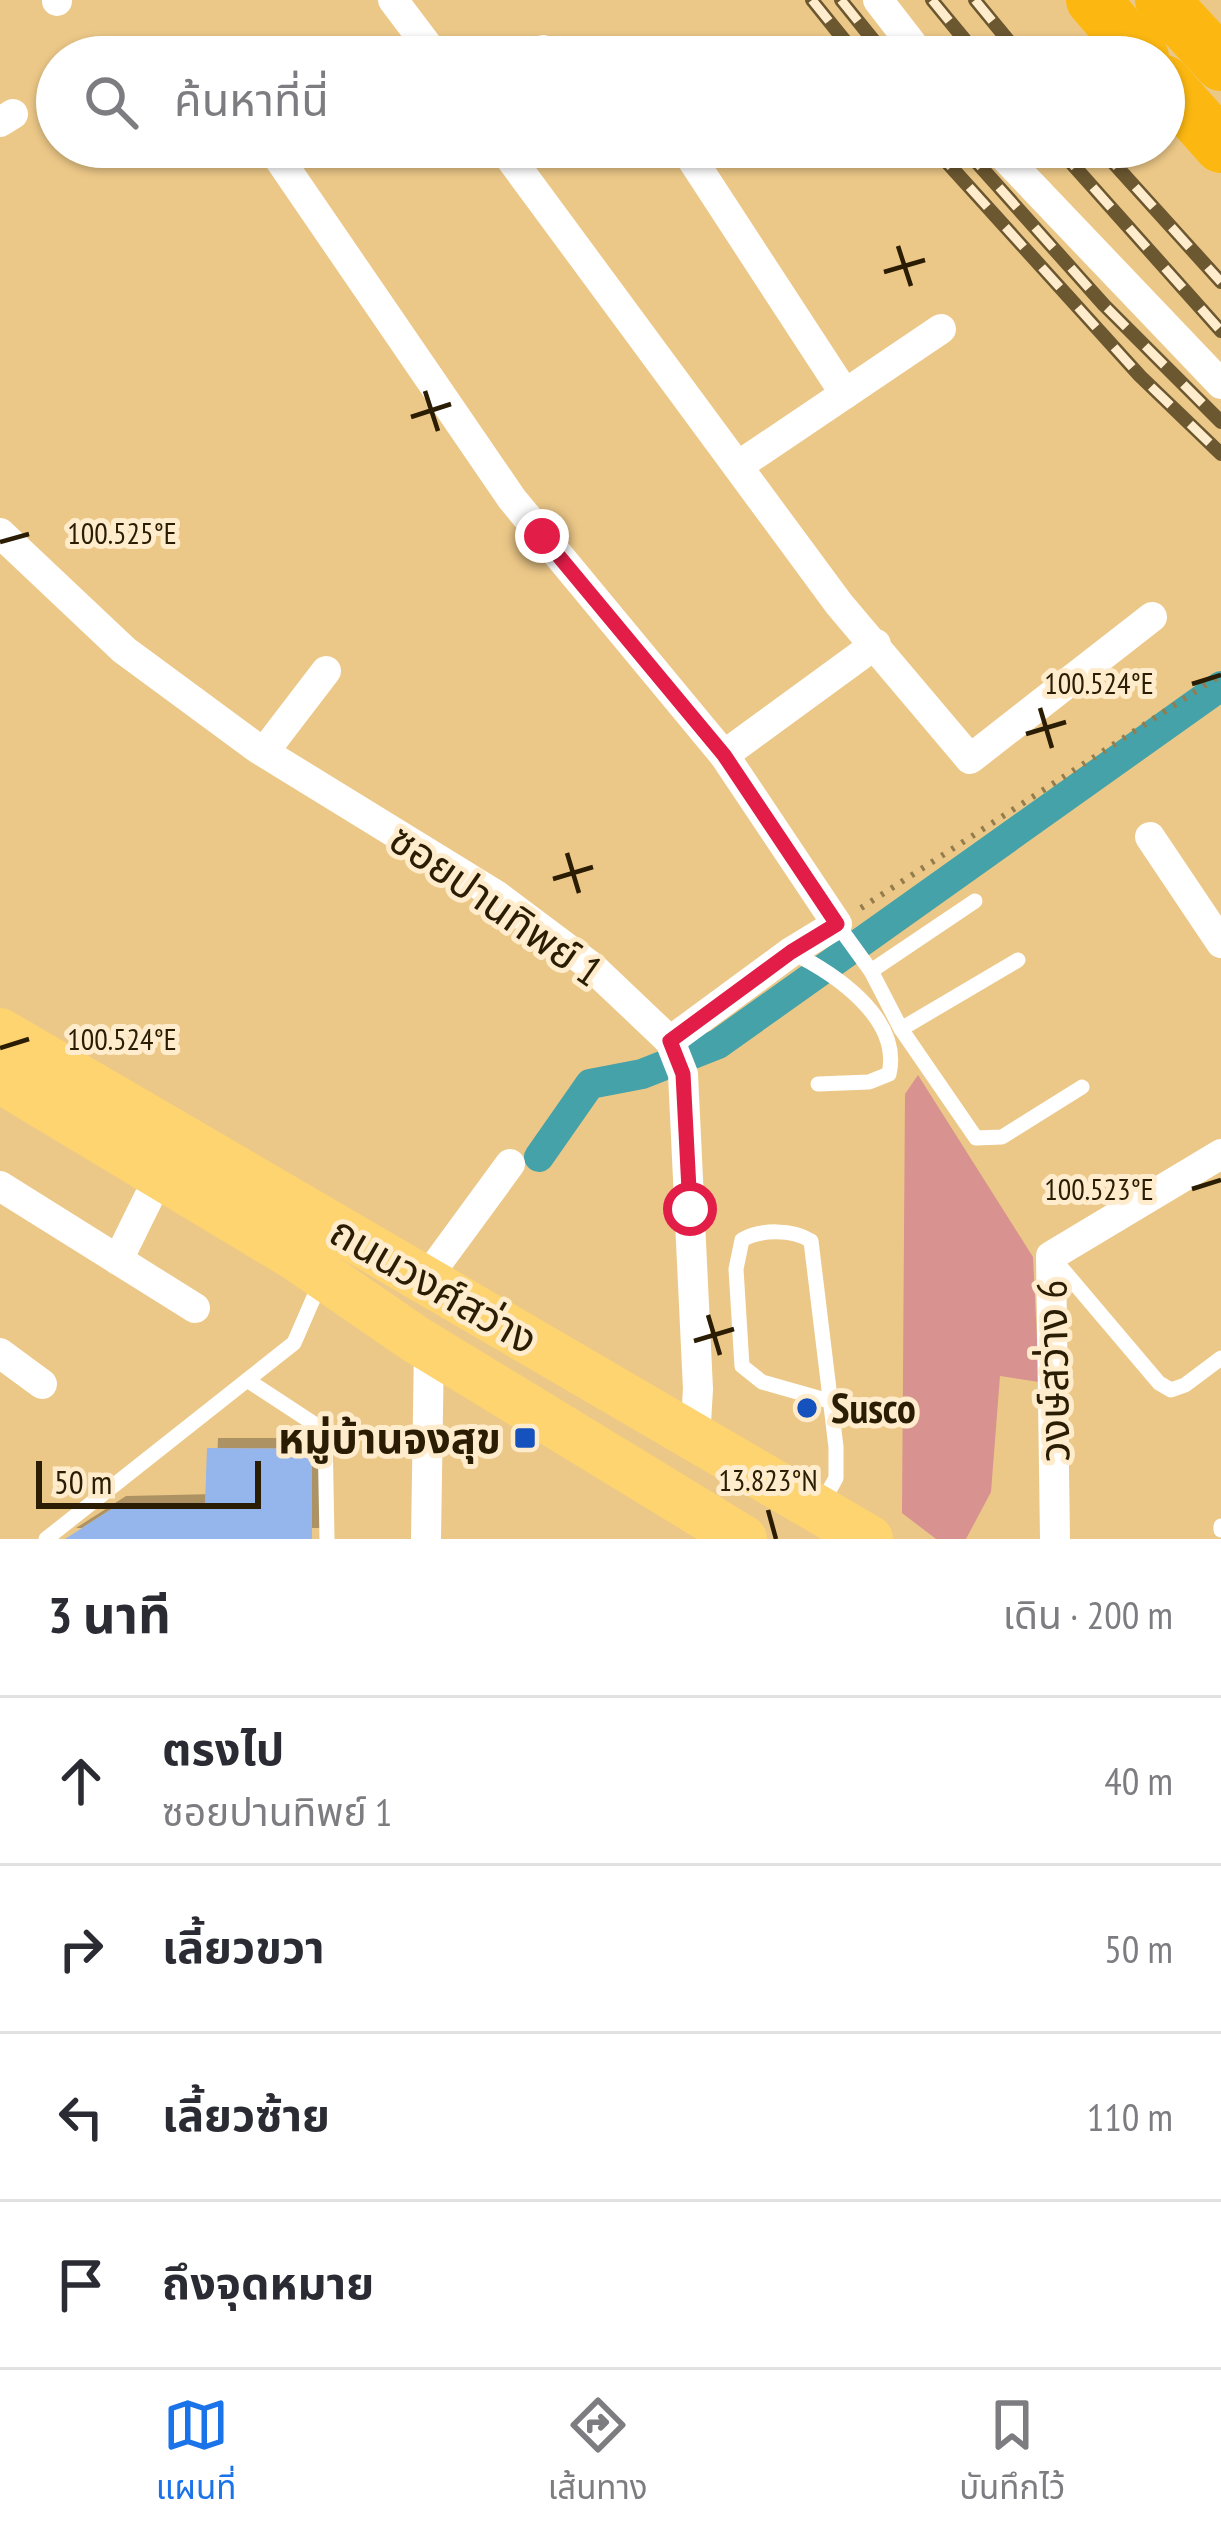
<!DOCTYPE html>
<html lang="th">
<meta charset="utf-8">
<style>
body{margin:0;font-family:"PT Sans Narrow","Noto Sans Thai",sans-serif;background:#f7f7f7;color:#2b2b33}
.scale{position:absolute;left:36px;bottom:30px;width:225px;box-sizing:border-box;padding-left:12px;border:6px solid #2a1d03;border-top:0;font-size:33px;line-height:42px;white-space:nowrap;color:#2a1d03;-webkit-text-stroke:9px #feeccc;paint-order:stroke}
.stop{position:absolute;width:36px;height:36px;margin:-27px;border:9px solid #e11d48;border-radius:50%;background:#fff}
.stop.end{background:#e11d48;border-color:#fff;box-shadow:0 3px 12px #0008}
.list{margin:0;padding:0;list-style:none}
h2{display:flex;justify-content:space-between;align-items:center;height:156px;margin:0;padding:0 48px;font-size:51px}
h2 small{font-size:39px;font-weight:400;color:#7c7c81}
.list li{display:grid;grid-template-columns:78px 1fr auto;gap:36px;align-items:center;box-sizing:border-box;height:168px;padding:0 48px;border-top:3px solid #e1e1e2}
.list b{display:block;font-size:45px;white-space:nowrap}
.list p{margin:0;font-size:39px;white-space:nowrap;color:#7c7c81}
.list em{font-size:39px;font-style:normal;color:#7c7c81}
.icon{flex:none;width:66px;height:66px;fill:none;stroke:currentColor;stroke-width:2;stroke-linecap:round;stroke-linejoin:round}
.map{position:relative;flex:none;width:1221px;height:1539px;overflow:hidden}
.search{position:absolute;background:#fff;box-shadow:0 3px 9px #0004;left:36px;right:36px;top:36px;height:132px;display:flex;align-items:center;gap:30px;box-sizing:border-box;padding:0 42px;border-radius:66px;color:#7c7c81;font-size:45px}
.sheet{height:828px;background:#fff}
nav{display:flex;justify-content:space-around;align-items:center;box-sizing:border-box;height:168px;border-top:3px solid #e1e1e2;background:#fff;font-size:33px;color:#7c7c81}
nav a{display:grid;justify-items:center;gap:6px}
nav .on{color:#1a73e8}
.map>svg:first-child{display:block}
.grass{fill:#d89290}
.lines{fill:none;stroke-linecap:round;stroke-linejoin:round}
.canal{stroke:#45a2a8;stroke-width:30}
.building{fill:#95b5ed;filter:url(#shadow)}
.path{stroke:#957c4d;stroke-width:6;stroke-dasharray:3 9;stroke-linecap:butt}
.lane{stroke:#fff;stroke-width:15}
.street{stroke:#fff;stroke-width:30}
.primary{stroke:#fdd470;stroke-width:48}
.highway{stroke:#fcb811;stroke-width:54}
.rail-casing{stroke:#6b5730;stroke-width:14}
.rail{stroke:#feeccc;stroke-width:9;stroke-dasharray:27;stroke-linecap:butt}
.route{stroke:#e11d48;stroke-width:15}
.ticks{fill:none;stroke:#2a1d03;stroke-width:4.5}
.poi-dot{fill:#1652bd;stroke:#feeccc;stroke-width:4.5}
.labels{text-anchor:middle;stroke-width:10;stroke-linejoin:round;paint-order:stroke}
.street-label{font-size:42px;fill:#2a1d03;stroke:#feeccc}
.poi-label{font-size:42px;font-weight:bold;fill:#2a1d03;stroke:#feeccc;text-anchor:start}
.ticks-label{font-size:30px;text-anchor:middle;fill:#2a1d03;stroke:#feeccc;stroke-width:10;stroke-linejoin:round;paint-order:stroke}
</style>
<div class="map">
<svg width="1221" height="1539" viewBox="0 0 1221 1539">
<defs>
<filter id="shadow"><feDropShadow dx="11" dy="-11" stdDeviation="0" flood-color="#0004"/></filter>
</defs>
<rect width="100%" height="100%" fill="#ecc888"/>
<!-- grass -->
<polygon class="grass" points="918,1075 1033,1257 1039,1382 1000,1376 991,1492 966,1539 936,1539 902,1513 905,1094"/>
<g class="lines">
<!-- canal -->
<polyline class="canal" points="539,1157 590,1084 642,1074 718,1044 1221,686"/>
</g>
<!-- building -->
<polygon class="building" points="207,1448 312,1449 312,1539 65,1539 115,1507 205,1505"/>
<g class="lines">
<!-- path -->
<polyline class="path" points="861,908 1221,675"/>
<!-- lane -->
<g class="lane">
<polyline points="837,924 871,971 901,1029 976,1138 1002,1137 1082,1087"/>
<path d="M791 952C834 973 902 1018 889 1074L869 1082 818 1084"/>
<polyline points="871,971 975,901"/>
<polyline points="901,1029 1018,960"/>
<polyline points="1053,1258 1159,1383 1171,1390 1185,1385 1221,1358"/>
<polyline points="247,1380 325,1431 327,1539"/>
<path d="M822 1503 836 1478V1447L811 1241C793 1229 760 1229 742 1240L736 1269 742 1366 762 1382 829 1401"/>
<polyline points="1221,1526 1221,1530"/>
<polyline points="46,1539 294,1343 314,1297"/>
</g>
<!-- street -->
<g class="street">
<polyline points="57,0 57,1"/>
<polyline points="393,0 436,57"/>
<polyline points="878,0 922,57"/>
<polyline points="534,57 543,50"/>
<polyline points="0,122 13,114"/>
<polyline points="271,147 512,499 724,755 837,924 791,952 670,1041"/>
<polyline points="502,147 839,604 970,759 1152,617"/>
<polyline points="684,147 845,394"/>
<polyline points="995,147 1221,384"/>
<polyline points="738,466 941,329"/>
<polyline points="0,533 124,650 257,748 496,895 592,967 670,1041 683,1074 698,1389 695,1439"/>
<polyline points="264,752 326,671"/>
<polyline points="724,755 876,644"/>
<polyline points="1150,837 1221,943"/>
<polyline points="0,1186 195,1308"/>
<polyline points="118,1260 148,1199"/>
<polyline points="425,1280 510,1164"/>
<polyline points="0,1353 42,1384"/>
<polyline points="426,1539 429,1348"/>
<polyline points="1055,1539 1051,1256 1221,1154"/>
</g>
<!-- primary -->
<g class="primary">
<polyline points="0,1032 869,1539"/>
<polyline points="0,1079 296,1257 415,1339 743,1539"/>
</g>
<!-- highway -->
<g class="highway">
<polyline points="1093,0 1142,57"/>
<polyline points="1162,0 1221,64"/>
<polyline points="1164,82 1221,146"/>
</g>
<defs>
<g id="rail">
<polyline points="812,0 858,57"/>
<polyline points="841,0 887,57"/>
<polyline points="932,0 979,57"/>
<polyline points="975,0 1022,57"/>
<polyline points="933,147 1140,376 1221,454"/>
<polyline points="963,147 1104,305 1221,422"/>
<polyline points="1057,147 1221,331"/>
<polyline points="1099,147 1221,282"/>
</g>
</defs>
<!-- rail casing -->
<use href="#rail" class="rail-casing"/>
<!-- rail -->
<use href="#rail" class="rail"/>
</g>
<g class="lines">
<!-- route -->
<polyline class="route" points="542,536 724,755 837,924 791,952 670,1041 683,1074 690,1209"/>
</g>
<!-- ticks -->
<path class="ticks" d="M898 246 911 286M884 272 925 260M425 391 438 431M411 417 451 404M0 542 29 534M1192 684 1221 675M1040 708 1052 748M1026 734 1066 722M567 853 579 893M553 879 593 867M0 1048 29 1039M1192 1189 1221 1180M708 1315 720 1355M694 1341 734 1329M768 1510 776 1539"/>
<!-- markers -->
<g class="poi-dot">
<circle cx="807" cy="1408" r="12"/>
<rect x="513" y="1426" width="24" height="24" rx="6"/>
</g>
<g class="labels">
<!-- street labels -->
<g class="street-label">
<text transform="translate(496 905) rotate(35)" y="15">ซอยปานทิพย์ 1</text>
<text transform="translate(434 1285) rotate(30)" y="15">ถนนวงศ์สว่าง</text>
<text transform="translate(1053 1371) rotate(-91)" y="15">วงษ์สว่าง 6</text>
</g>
<!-- poi labels -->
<g class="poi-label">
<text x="831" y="1423">Susco</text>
<text x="501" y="1453" text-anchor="end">หมู่บ้านจงสุข</text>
</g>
</g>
<g class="ticks-label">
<text x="122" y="544">100.525°E</text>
<text x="1099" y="694">100.524°E</text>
<text x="122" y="1050">100.524°E</text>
<text x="1099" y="1200">100.523°E</text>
<text x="768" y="1491">13.823°N</text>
</g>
</svg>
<div class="scale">50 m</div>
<div class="stop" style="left:690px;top:1209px"></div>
<div class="stop end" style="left:542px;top:536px"></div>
<div class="search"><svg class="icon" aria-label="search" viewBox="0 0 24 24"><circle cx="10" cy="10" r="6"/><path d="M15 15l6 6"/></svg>ค้นหาที่นี่</div>
</div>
<section class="sheet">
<h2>3 นาที<small>เดิน · 200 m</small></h2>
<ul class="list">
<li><svg class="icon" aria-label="ahead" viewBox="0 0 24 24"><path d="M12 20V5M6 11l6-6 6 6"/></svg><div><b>ตรงไป</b><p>ซอยปานทิพย์ 1</p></div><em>40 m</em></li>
<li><svg class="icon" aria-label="right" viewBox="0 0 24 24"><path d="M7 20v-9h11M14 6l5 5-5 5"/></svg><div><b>เลี้ยวขวา</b></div><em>50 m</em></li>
<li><svg class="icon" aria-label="left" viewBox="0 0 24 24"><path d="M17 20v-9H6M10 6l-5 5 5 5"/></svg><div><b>เลี้ยวซ้าย</b></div><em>110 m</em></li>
<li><svg class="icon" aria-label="arrive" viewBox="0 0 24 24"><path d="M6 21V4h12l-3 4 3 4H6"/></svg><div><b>ถึงจุดหมาย</b></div></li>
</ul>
</section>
<nav>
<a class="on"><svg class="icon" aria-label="map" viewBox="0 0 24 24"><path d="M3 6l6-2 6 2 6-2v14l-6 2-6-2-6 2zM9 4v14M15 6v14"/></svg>แผนที่</a>
<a><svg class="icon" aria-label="directions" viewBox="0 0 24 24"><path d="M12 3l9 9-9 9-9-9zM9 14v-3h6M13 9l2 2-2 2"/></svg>เส้นทาง</a>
<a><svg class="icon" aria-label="saved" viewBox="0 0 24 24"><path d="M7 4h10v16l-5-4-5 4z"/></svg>บันทึกไว้</a>
</nav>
